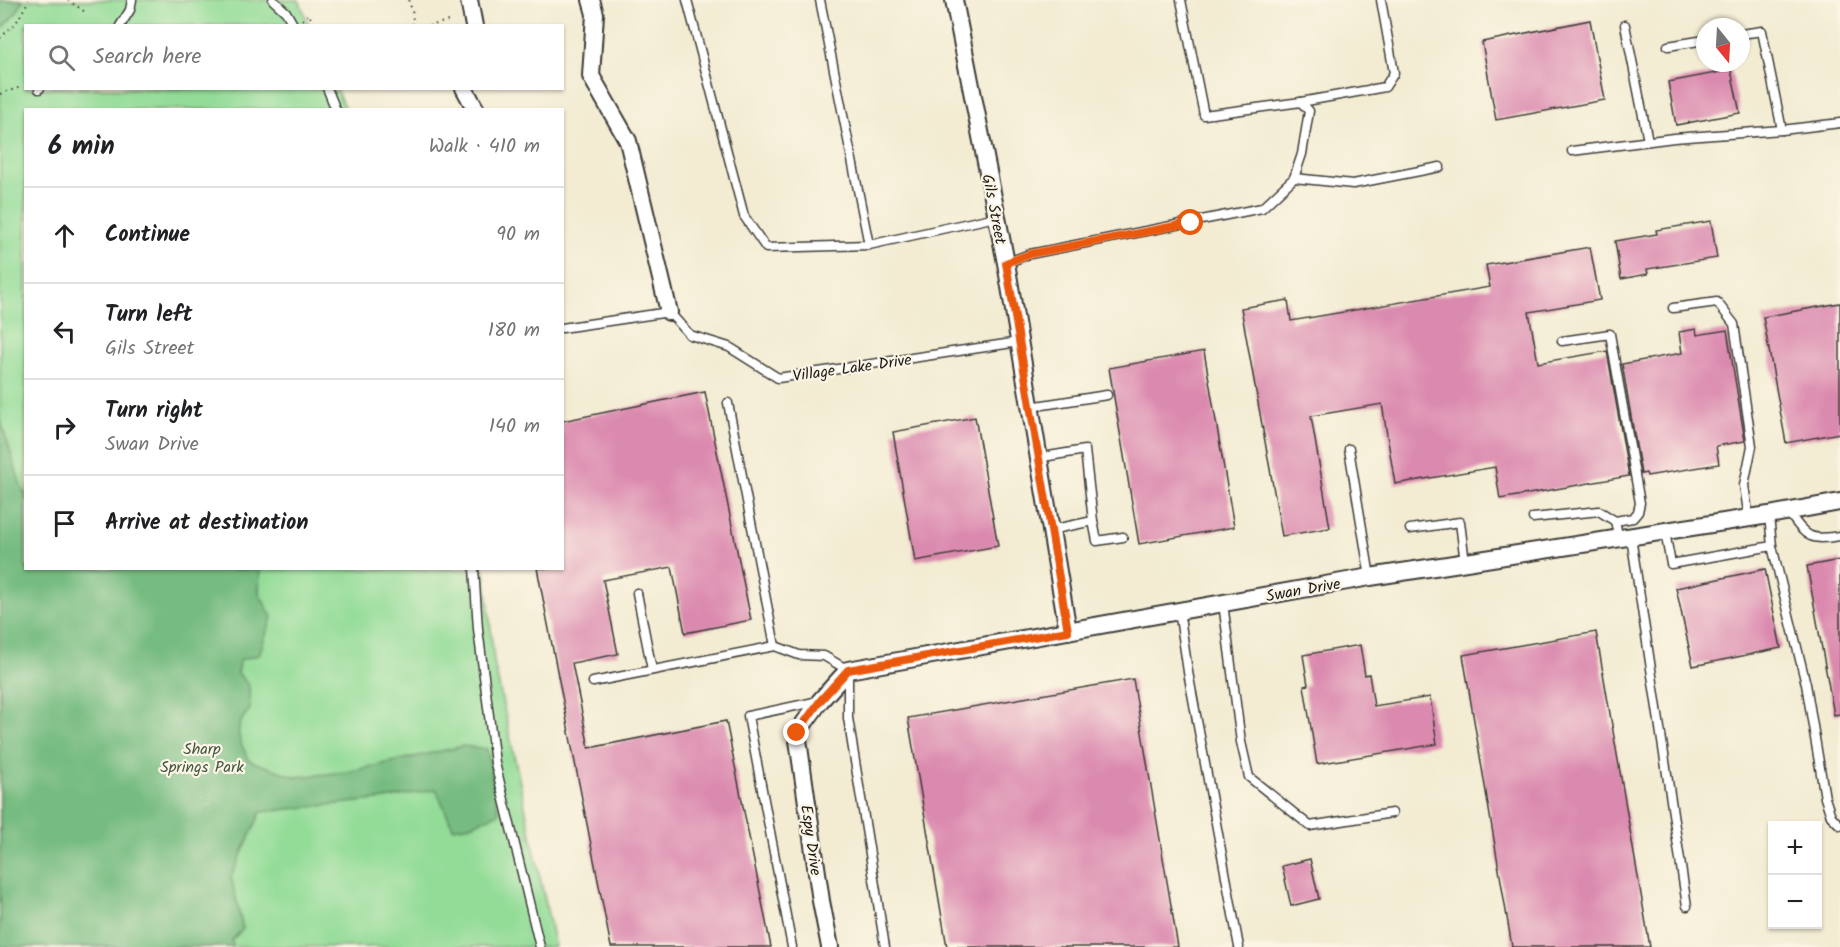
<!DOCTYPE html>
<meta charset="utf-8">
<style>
body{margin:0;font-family:Kalam,sans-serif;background:#f2f2f2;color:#202124}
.controls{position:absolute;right:18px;bottom:18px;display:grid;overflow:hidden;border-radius:0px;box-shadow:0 2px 4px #0004}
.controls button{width:54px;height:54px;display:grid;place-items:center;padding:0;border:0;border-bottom:2px solid #e0e0e0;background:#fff;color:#202124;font:30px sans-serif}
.compass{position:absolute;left:1696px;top:18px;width:54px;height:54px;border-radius:50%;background:#fff;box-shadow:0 2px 4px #0004;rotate:162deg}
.stop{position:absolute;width:18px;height:18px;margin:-14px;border:4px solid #ea580c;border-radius:50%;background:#fff}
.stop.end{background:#ea580c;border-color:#fff;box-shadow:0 2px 6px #0008}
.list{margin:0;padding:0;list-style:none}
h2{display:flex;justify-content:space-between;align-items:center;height:78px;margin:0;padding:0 24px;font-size:26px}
h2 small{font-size:20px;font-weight:400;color:#757577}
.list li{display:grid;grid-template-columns:39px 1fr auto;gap:18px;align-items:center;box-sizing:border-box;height:96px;padding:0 24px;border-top:2px solid #e0e0e0}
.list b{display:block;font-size:22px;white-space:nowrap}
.list p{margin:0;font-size:20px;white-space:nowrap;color:#757577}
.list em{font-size:20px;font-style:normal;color:#757577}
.icon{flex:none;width:33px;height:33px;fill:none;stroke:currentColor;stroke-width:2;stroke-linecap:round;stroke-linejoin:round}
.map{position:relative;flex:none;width:1840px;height:947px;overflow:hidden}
.search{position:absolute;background:#fff;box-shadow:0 2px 4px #0004;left:24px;top:24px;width:540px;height:66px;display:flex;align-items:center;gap:15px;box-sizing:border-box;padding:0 21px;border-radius:0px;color:#757577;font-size:22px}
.panel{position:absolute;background:#fff;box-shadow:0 2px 4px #0004;left:24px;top:108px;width:540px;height:462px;border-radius:0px}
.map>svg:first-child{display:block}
.green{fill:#93dc97;stroke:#587c5a;stroke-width:1.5}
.forest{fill:#76bc80;stroke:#496c4e;stroke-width:1.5}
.building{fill:#db8aaf}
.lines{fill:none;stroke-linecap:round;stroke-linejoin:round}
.lane-casing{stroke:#3c3b37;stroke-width:11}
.street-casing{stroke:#3c3b37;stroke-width:20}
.path{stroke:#3c3b37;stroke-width:2;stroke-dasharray:1.5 4.5;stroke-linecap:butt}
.lane{stroke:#fff;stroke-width:8}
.street{stroke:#fff;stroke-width:16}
.route{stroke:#ea580c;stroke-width:8}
.labels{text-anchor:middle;stroke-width:4.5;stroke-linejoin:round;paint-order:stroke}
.street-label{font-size:16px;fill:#1c1c1c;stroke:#fcf5e5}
.park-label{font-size:16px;fill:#405641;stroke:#fcf5e5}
</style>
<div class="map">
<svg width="1840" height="947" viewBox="0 0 1840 947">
<rect width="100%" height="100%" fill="#fcf5e5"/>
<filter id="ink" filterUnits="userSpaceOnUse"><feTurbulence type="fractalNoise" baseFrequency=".0167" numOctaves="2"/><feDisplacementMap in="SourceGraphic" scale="12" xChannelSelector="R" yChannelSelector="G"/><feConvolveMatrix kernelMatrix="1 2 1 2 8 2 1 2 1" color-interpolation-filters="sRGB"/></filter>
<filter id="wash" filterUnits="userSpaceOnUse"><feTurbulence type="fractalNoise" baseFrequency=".008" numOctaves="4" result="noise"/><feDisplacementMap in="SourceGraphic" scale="24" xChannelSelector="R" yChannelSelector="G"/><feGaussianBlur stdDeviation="1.35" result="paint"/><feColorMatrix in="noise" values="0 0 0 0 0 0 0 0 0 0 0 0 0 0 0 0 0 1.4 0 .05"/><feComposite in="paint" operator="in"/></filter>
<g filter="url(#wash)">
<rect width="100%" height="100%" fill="#f3ecd3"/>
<!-- green -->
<polygon class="green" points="0,0 299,0 309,25 26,26 26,88 336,89 345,109 26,110 26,568 485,569 494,662 555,947 0,947"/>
<!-- forest -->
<g class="forest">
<polygon points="0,0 23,0 17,12 0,30"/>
<path d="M0 419 21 486 25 495 26 568 260 569 259 593 272 617 259 655 240 660 237 672 249 686 250 709C232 728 238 741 250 761L296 777 347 772 463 746 487 749 499 813 471 825 453 828 436 789 386 799 261 812 231 877 243 929 232 940 233 947H0Z"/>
</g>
<g id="blocks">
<!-- building -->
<g class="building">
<polygon points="1590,20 1605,100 1496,120 1482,42"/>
<polygon points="1731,70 1740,113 1676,125 1668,82"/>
<polygon points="1711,221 1717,258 1647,269 1648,274 1621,279 1615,241 1657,234 1656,230"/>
<polygon points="1590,247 1600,300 1529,312 1538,363 1607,351 1629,476 1500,499 1495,467 1395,484 1382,404 1311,416 1330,528 1282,536 1241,308 1288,300 1291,321 1490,287 1486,265"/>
<polygon points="1840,303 1840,433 1786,443 1763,317"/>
<polygon points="1696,329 1697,335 1727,330 1745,441 1716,446 1719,464 1647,476 1646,473 1641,474 1622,364 1682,353 1679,332"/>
<polygon points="1204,351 1234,527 1139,544 1109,368"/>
<polygon points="705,392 751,620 685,633 672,567 603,580 618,654 572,663 589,748 726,721 771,947 611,947 537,568 562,568 562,421"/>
<polygon points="975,417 998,546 915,561 893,432"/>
<polygon points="1840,560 1840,714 1834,715 1807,566"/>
<polygon points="1765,569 1781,648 1693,666 1676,588"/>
<polygon points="1596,632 1650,947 1512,947 1463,655"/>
<polygon points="1360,645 1365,675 1369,674 1374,706 1430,697 1437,744 1317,764 1304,686 1308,685 1303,655"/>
<polygon points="1133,679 1178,947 947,947 908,718"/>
<polygon points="1310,859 1319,899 1291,906 1282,866"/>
</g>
</g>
</g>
<g filter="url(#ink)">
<use href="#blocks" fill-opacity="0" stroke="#3c3b37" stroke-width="1.5"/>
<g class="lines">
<defs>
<g id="lane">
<polyline points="273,0 286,12 294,26"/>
<polyline points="687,0 744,216 766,248 869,245 996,217"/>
<polyline points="820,0 869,245"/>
<polyline points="1625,25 1648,141"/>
<polyline points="120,26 130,10 132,0"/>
<polyline points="1741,34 1762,31 1782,130"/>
<polyline points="1668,46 1705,40"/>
<polyline points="327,88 336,110"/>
<polyline points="39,89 40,88"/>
<polyline points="1301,102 1385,87 1394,73 1381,0"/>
<polyline points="1572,151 1674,138 1782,130 1840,123"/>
<polyline points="1294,178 1353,184 1440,167"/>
<polyline points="1006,263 1030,254 1262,208 1294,178 1302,154 1309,111 1301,102 1204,115 1181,0"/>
<polyline points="1673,308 1717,302 1734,324 1752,446 1744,485 1749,519"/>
<polyline points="562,328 669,312 690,335 729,347 778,378 1019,342"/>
<polyline points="1562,341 1610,334 1640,503 1638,512 1633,518 1615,521"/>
<polyline points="728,403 775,646"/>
<polyline points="1030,407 1107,395"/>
<polyline points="1349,449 1370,577"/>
<polyline points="1037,458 1085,450 1093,521 1050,530"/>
<path d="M1788 512C1807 537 1808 541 1840 536"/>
<polyline points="1533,518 1599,511 1615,521 1619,539"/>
<polyline points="1093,521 1097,541 1123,537"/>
<polyline points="1410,529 1460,522 1465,563"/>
<polyline points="1665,532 1671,564 1772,546 1769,515"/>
<polyline points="1631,537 1687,906"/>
<polyline points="1772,546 1806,684 1825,798 1831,816 1840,825"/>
<polyline points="474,568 478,629 495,763 540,947"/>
<polyline points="637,593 652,670"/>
<polyline points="1223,603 1241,742 1249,777 1310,826 1392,813"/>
<polyline points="1179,610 1188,672 1239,947"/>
<polyline points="593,682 775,646 799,655 824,656 848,670 848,718 885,947"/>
<polyline points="792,947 748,716 819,701"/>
</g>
<g id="street">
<polyline points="469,0 474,26"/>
<polyline points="591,0 595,14 591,76 628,141 669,312"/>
<polyline points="954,0 1006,263 1068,631"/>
<polyline points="464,88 476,110"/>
<polyline points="830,947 821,901 797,733 820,701 848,670 1370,577 1769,515 1840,502"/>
</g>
</defs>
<!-- lane casing -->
<use href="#lane" class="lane-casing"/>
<!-- street casing -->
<use href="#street" class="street-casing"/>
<!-- path -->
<g class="path">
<polyline points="68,0 85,12"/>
<polyline points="409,0 413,15 412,26"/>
<polyline points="302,20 309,14 314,26"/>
<polyline points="429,26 452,20"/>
<polyline points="0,38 16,23 29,0"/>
<polyline points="0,94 21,87"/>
</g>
<!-- lane -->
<use href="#lane" class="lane"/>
<!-- street -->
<use href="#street" class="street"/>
</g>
</g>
<g class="lines" filter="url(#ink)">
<!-- route -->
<polyline class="route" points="797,733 820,701 848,670 1068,631 1006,263 1030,254 1191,223"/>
</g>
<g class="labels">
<!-- street labels -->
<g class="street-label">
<text transform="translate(995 209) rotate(79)" y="6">Gils Street</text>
<text transform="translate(852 367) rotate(-8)" y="6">Village Lake Drive</text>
<text transform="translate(1303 589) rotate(-10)" y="6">Swan Drive</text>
<text transform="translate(812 840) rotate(82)" y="6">Espy Drive</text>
</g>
<!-- park labels -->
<g class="park-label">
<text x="202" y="754">Sharp<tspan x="202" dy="18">Springs Park</tspan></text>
</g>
</g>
</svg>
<div class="controls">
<button>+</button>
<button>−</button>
</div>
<svg class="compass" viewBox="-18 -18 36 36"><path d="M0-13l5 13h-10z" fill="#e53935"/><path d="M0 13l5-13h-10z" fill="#757577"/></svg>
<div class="stop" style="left:1191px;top:223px"></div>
<div class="stop end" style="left:797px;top:733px"></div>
<div class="search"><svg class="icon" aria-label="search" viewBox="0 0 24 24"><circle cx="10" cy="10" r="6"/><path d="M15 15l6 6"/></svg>Search here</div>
<section class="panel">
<h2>6 min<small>Walk · 410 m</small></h2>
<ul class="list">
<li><svg class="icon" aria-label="ahead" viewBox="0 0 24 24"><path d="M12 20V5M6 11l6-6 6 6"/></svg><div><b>Continue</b></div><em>90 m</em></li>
<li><svg class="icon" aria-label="left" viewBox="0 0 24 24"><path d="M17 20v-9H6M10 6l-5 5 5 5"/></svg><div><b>Turn left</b><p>Gils Street</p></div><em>180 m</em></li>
<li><svg class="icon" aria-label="right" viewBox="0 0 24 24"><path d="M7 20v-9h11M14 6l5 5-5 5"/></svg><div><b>Turn right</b><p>Swan Drive</p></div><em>140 m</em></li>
<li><svg class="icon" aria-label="arrive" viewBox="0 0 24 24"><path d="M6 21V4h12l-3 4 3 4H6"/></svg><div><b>Arrive at destination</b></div></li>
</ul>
</section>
</div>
